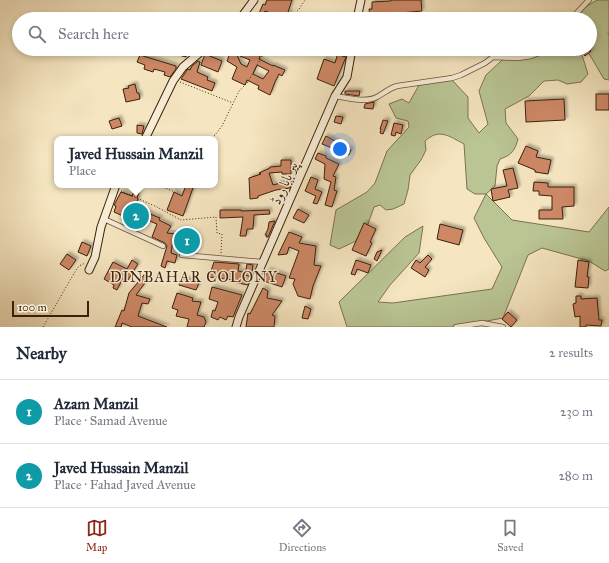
<!DOCTYPE html>
<meta charset="utf-8">
<style>
body{margin:0;font-family:"IM FELL Great Primer",Amiri,serif;background:#f6f6f7;color:#1f2937}
.scale{position:absolute;left:12px;bottom:10px;width:77px;box-sizing:border-box;padding-left:4px;border:2px solid #3d200c;border-top:0;font-size:11px;line-height:14px;white-space:nowrap;color:#3d200c;-webkit-text-stroke:3px #f8eed6;paint-order:stroke}
.you{position:absolute;left:340px;top:149px;width:14px;height:14px;margin:-10px;border:3px solid #fff;border-radius:50%;background:#1a73e8;box-shadow:0 0 0 6px #1a73e833}
.badge{display:grid;place-items:center;width:26px;height:26px;border-radius:50%;background:#8f2418;color:#fff;font-size:13px;font-weight:700}
.pin{position:absolute;translate:-50% -50%;border:2px solid #fff;box-shadow:0 1px 4px #0006}
.popup{position:absolute;left:54px;top:136px;width:164px;height:52px;box-sizing:border-box;display:grid;place-content:center;border-radius:8px;background:#fff;filter:drop-shadow(0 1px 3px #0005);font-size:13px;white-space:nowrap;color:#747a83}
.popup b{font-size:15px;color:#1f2937}
.popup::after{content:'';position:absolute;left:50%;top:100%;margin-left:-8px;border:8px solid transparent;border-top-color:#fff}
.list{margin:0;padding:0;list-style:none}
h2{display:flex;justify-content:space-between;align-items:center;height:52px;margin:0;padding:0 16px;font-size:17px}
h2 small{font-size:13px;font-weight:400;color:#747a83}
.list li{display:grid;grid-template-columns:26px 1fr auto;gap:12px;align-items:center;box-sizing:border-box;height:64px;padding:0 16px;border-top:1px solid #e0e1e3}
.list b{display:block;font-size:15px;white-space:nowrap}
.list p{margin:0;font-size:13px;white-space:nowrap;color:#747a83}
.list em{font-size:13px;font-style:normal;color:#747a83}
.icon{flex:none;width:22px;height:22px;fill:none;stroke:currentColor;stroke-width:2;stroke-linecap:round;stroke-linejoin:round}
.map{position:relative;flex:none;width:609px;height:327px;overflow:hidden}
.search{position:absolute;background:#fff;box-shadow:0 2px 6px #0003;left:12px;right:12px;top:12px;height:44px;display:flex;align-items:center;gap:10px;box-sizing:border-box;padding:0 14px;border-radius:22px;color:#747a83;font-size:15px}
.sheet{height:180px;background:#fff}
nav{display:flex;justify-content:space-around;align-items:center;box-sizing:border-box;height:56px;border-top:1px solid #e0e1e3;background:#fff;font-size:11px;color:#747a83}
nav a{display:grid;justify-items:center;gap:2px}
nav .on{color:#8f2418}
.map>svg:first-child{display:block}
.green{fill:#bac594;stroke:#7c7250}
.building{fill:#cd8866;stroke:#3d200c;fill-rule:evenodd;filter:url(#shadow)}
.lines{fill:none;stroke-linecap:round;stroke-linejoin:round}
.street-casing{stroke:#6b5139;stroke-width:6}
.secondary-casing{stroke:#3d200c;stroke-width:9}
.path{stroke:#3d200c;stroke-width:1;stroke-dasharray:1 2;stroke-linecap:butt}
.street{stroke:#f8eed6;stroke-width:4.5}
.secondary{stroke:#f8eed6;stroke-width:7}
.labels{text-anchor:middle;stroke-width:3;stroke-linejoin:round;paint-order:stroke}
.street-label{font-size:14px;fill:#3d200c;stroke:#f8eed6}
.neighbourhood-label{font-size:15px;letter-spacing:1px;fill:#3d200c;stroke:#f8eed6}
</style>
<div class="map">
<svg width="609" height="327" viewBox="0 0 609 327">
<defs>
<filter id="shadow"><feDropShadow dx="2.5" dy="-2.5" stdDeviation="1" flood-color="#0004"/></filter>
</defs>
<rect width="100%" height="100%" fill="#f5e5c0"/>
<filter id="stains"><feTurbulence type="fractalNoise" baseFrequency=".005" numOctaves="4"/><feColorMatrix values="0 0 0 0 .2 0 0 0 0 .09 0 0 0 0 .02 0 0 0 .5 -.17"/></filter>
<radialGradient id="worn" r=".72"><stop offset=".6" stop-color="#630" stop-opacity="0"/><stop offset="1" stop-color="#630" stop-opacity=".3"/></radialGradient>
<!-- green -->
<g class="green">
<path d="M597 0H609V31L608 33 609 36V80L604 79 588 52 585 49H590V19H563C574 11 586 8 597 0Z"/>
<path d="M514 49H576L582 55 588 74 581 82 567 84 558 80 544 81 529 96 505 109 506 123 518 139C515 150 512 155 500 159L497 166 495 186 486 194 512 220 589 232 609 207V269L605 271 589 261 542 248 528 255 503 318 455 327H347L339 302 405 237 423 226 419 253 390 285 378 302 393 303 492 289 502 267 484 238 474 218 486 194H475L467 189 464 144C449 136 439 128 425 141L426 150 421 160 410 175 408 190 404 204 393 209 386 210 380 205 374 207 364 235 356 241 339 249 330 245 336 210 367 192 375 183 387 151 409 127 408 121 396 118 389 104 402 99 409 103 419 85 452 80 468 97V118L479 133 488 124 479 91 486 75Z"/>
</g>
<!-- building -->
<g class="building">
<polygon points="267,0 292,0 288,12 291,13 285,19 274,19 276,15 265,11 262,17 258,16 263,4 265,5"/>
<polygon points="391,0 421,0 422,11 389,14 389,16 370,17 369,9 372,9 372,2 391,1"/>
<polygon points="160,49 196,49 192,53 188,51 186,57 160,50"/>
<path d="M243 49H261L259 53 261 54 259 59 273 66V65L285 70 282 76 279 74 275 82 270 95 258 89 259 86 247 80 245 85 232 79 237 67 227 61 230 53 237 55 241 64 247 67 250 60 240 56ZM257 65 269 71 263 79 253 74Z"/>
<polygon points="339,49 345,50 342,56 346,57 334,86 317,79 324,59 335,63"/>
<polygon points="580,49 589,49 591,51 585,56"/>
<polygon points="205,54 222,61 218,72 201,65"/>
<polygon points="140,55 176,66 176,69 170,77 164,75 165,72 154,69 153,72 144,69 145,65 137,62"/>
<polygon points="198,61 200,62 197,72 208,77 207,80 215,83 212,91 181,79 187,70 188,69 190,70 192,66"/>
<polygon points="135,84 137,93 139,93 140,99 126,102 123,89 129,88 128,86"/>
<polygon points="345,91 360,91 359,96 345,94"/>
<rect x="596" y="94" width="13" height="16"/>
<polygon points="564,99 565,120 526,122 525,101"/>
<polygon points="374,102 373,109 364,108 365,104"/>
<polygon points="336,116 343,117 341,124 334,122"/>
<polygon points="119,118 122,126 112,129 109,121"/>
<polygon points="383,120 388,121 383,134 380,133 381,129 380,129"/>
<polygon points="394,123 403,125 401,134 396,132 395,136 391,135"/>
<polygon points="137,125 144,126 142,134 137,133"/>
<polygon points="326,136 351,150 349,155 322,144"/>
<polygon points="526,146 538,151 536,157 551,160 548,174 535,172 535,170 518,163"/>
<polygon points="318,153 326,156 326,158 339,164 333,176 336,177 334,190 337,191 332,207 325,205 331,182 324,179 325,164 315,159"/>
<polygon points="281,160 291,160 291,174 282,174 282,172 269,173 273,185 292,180 290,188 276,190 258,196 258,198 250,199 249,178 261,174 259,173 270,168 270,167 281,166"/>
<polygon points="513,168 518,188 508,190 510,197 493,201 491,189 507,186 503,170"/>
<polygon points="311,177 318,180 315,189 322,192 317,204 313,203 316,196 305,191"/>
<polygon points="534,182 548,183 548,187 574,187 574,206 562,207 563,219 539,219 539,210 552,210 552,196 539,195 539,191 533,191"/>
<polygon points="137,185 142,185 137,198 138,199 135,208 160,218 159,220 171,226 167,233 193,236 192,242 190,242 188,252 182,251 183,241 173,240 171,253 177,255 175,263 167,261 165,268 161,266 167,246 165,243 152,237 157,224 147,220 143,229 139,227 141,223 132,220 130,223 122,220 123,216 114,212 116,206 114,205 121,192 132,196"/>
<polygon points="186,185 194,185 183,216 167,210 174,192 182,196"/>
<polygon points="298,209 309,215 304,223 293,218"/>
<polygon points="220,210 241,210 241,211 269,210 270,214 254,215 253,229 247,229 246,236 240,236 243,217 220,218"/>
<polygon points="275,221 268,237 266,237 267,235 265,235 268,229 269,222"/>
<polygon points="364,223 376,229 370,242 372,243 366,256 352,250"/>
<polygon points="440,224 463,230 459,245 437,239"/>
<polygon points="289,232 302,237 299,243 316,246 314,265 321,266 313,286 310,299 298,296 293,284 295,279 289,278 299,251 289,247 287,254 278,255"/>
<polygon points="82,242 91,246 87,256 78,252"/>
<polygon points="382,250 377,261 374,259 377,252"/>
<polygon points="67,254 76,260 69,270 60,264"/>
<polygon points="428,255 432,259 425,267 429,270 425,277 411,268 416,260 420,263"/>
<polygon points="132,260 138,264 126,283 122,280 117,290 113,288 114,285 104,279 113,262 127,269"/>
<polygon points="356,260 371,265 368,273 357,269 355,275 351,274"/>
<polygon points="578,260 589,262 587,277 589,277 588,288 575,287"/>
<polygon points="214,262 239,264 238,271 243,272 241,278 249,282 248,285 233,282 234,280 209,277"/>
<polygon points="247,264 253,265 251,277 245,275"/>
<polygon points="268,270 286,276 282,287 264,281"/>
<polygon points="144,275 148,279 136,295 150,299 148,304 142,303 138,316 167,327 132,327 122,323 121,327 115,327 122,310 124,311 129,293"/>
<polygon points="181,278 199,283 196,290 179,285"/>
<polygon points="212,287 242,295 233,317 228,316 226,320 220,317 218,320 211,317 213,310 215,311 218,302 209,299"/>
<polygon points="263,288 268,291 267,298 282,301 272,315 275,316 274,327 246,327 248,313 250,314"/>
<polygon points="177,293 193,298 192,301 201,302 197,315 204,317 206,322 204,327 187,327 189,319 176,316 178,310 172,308"/>
<polygon points="576,296 581,296 581,299 597,298 599,320 602,320 601,326 586,325 586,327 580,327 580,316 575,317 573,304 576,303"/>
<polygon points="305,306 311,309 308,319 302,318"/>
<polygon points="508,312 517,320 511,327 502,319"/>
</g>
<g class="lines">
<defs>
<g id="street">
<polyline points="571,19 589,0"/>
<path d="M335 96C347 98 366 103 377 97 384 93 390 88 397 86L452 78 461 75 485 63 493 57 518 58 531 56 550 49"/>
<polyline points="104,219 163,246"/>
<polyline points="182,255 263,262"/>
<polyline points="456,327 482,323 503,327"/>
</g>
<g id="secondary">
<polyline points="240,19 254,0"/>
<polyline points="357,19 361,0"/>
<polyline points="145,139 173,81 183,67 204,49"/>
<polyline points="89,270 95,257 101,227 116,185"/>
<polyline points="236,327 239,317 335,96 347,77 352,49"/>
</g>
</defs>
<!-- street casing -->
<use href="#street" class="street-casing"/>
<!-- secondary casing -->
<use href="#secondary" class="secondary-casing"/>
<!-- path -->
<g class="path">
<polyline points="288,19 299,9 305,0"/>
<polyline points="180,82 233,103"/>
<polyline points="209,139 215,135 222,126 239,91 248,82 266,49"/>
<polyline points="158,185 175,192"/>
<polyline points="121,191 157,207 181,220 216,217 217,233 222,234 221,254"/>
<polyline points="43,327 76,270 79,266 85,263"/>
</g>
<!-- street -->
<use href="#street" class="street"/>
<!-- secondary -->
<use href="#secondary" class="secondary"/>
</g>
<g class="labels">
<!-- street labels -->
<g class="street-label">
<text transform="translate(284 183) rotate(-66)" y="5">پیر بابا روڈ</text>
</g>
<!-- neighbourhood labels -->
<g class="neighbourhood-label">
<text x="194" y="282">DINBAHAR COLONY</text>
</g>
</g>
<rect width="100%" height="100%" filter="url(#stains)"/>
<rect width="100%" height="100%" fill="url(#worn)"/>
</svg>
<div class="scale">100 m</div>
<div class="you"></div>
<div class="pin badge" style="left:187px;top:241px;background:#0f9aa8">1</div>
<div class="pin badge" style="left:136px;top:216px;background:#0f9aa8">2</div>
<div class="popup"><b>Javed Hussain Manzil</b>Place</div>
<div class="search"><svg class="icon" aria-label="search" viewBox="0 0 24 24"><circle cx="10" cy="10" r="6"/><path d="M15 15l6 6"/></svg>Search here</div>
</div>
<section class="sheet">
<h2>Nearby<small>2 results</small></h2>
<ul class="list">
<li><span class="badge" style="background:#0f9aa8">1</span><div><b>Azam Manzil</b><p>Place · Samad Avenue</p></div><em>230 m</em></li>
<li><span class="badge" style="background:#0f9aa8">2</span><div><b>Javed Hussain Manzil</b><p>Place · Fahad Javed Avenue</p></div><em>280 m</em></li>
</ul>
</section>
<nav>
<a class="on"><svg class="icon" aria-label="map" viewBox="0 0 24 24"><path d="M3 6l6-2 6 2 6-2v14l-6 2-6-2-6 2zM9 4v14M15 6v14"/></svg>Map</a>
<a><svg class="icon" aria-label="directions" viewBox="0 0 24 24"><path d="M12 3l9 9-9 9-9-9zM9 14v-3h6M13 9l2 2-2 2"/></svg>Directions</a>
<a><svg class="icon" aria-label="saved" viewBox="0 0 24 24"><path d="M7 4h10v16l-5-4-5 4z"/></svg>Saved</a>
</nav>
